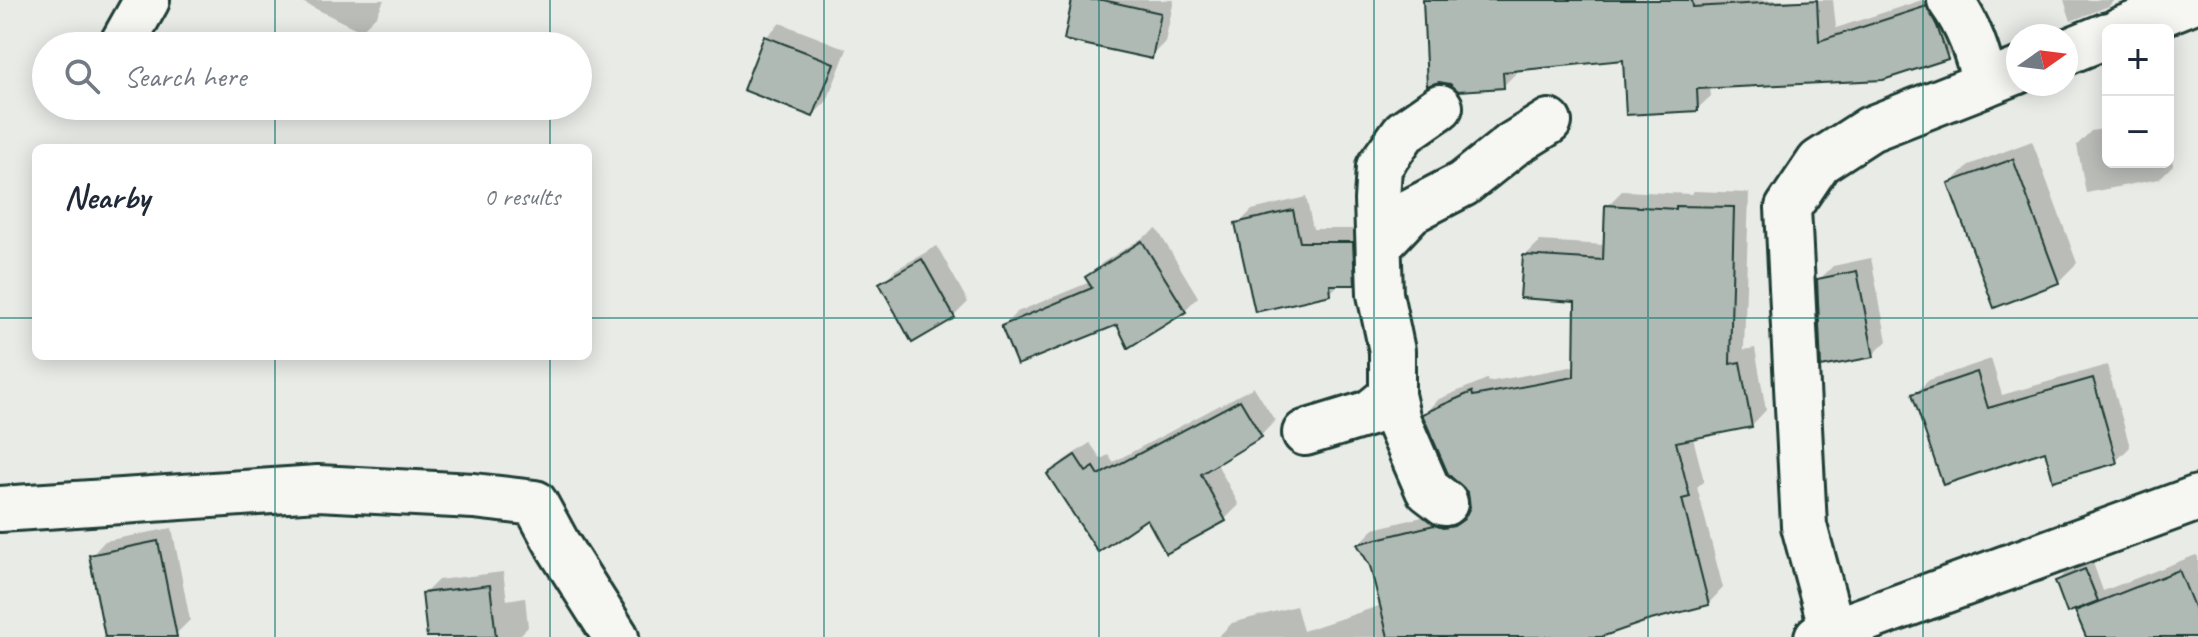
<!DOCTYPE html>
<meta charset="utf-8">
<style>
body{margin:0;font-family:Caveat,sans-serif;background:#f2f2f3;color:#1f2937}
.controls{position:absolute;right:24px;top:24px;display:grid;overflow:hidden;border-radius:12px;box-shadow:0 4px 20px #0003}
.controls button{width:72px;height:72px;display:grid;place-items:center;padding:0;border:0;border-bottom:2px solid #e0e1e3;background:#fff;color:#1f2937;font:40px sans-serif}
.compass{position:absolute;left:2006px;top:24px;width:72px;height:72px;border-radius:50%;background:#fff;box-shadow:0 4px 20px #0003;rotate:76deg}
.list{margin:0;padding:0;list-style:none}
h2{display:flex;justify-content:space-between;align-items:center;height:104px;margin:0;padding:0 32px;font-size:34px}
h2 small{font-size:26px;font-weight:400;color:#747a83}
.icon{flex:none;width:44px;height:44px;fill:none;stroke:currentColor;stroke-width:2;stroke-linecap:round;stroke-linejoin:round}
.map{position:relative;flex:none;width:2198px;height:637px;overflow:hidden}
.search{position:absolute;background:#fff;box-shadow:0 4px 20px #0003;left:32px;top:32px;width:560px;height:88px;display:flex;align-items:center;gap:20px;box-sizing:border-box;padding:0 28px;border-radius:44px;color:#747a83;font-size:30px}
.panel{position:absolute;background:#fff;box-shadow:0 4px 20px #0003;left:32px;top:144px;width:560px;height:216px;border-radius:12px}
.map>svg:first-child{display:block}
.shadow{fill:#0003}
.building{fill:#b0bab5;stroke:#1f3d34;stroke-width:2}
.lines{fill:none;stroke-linecap:round;stroke-linejoin:round}
.minor-casing{stroke:#1f3d34;stroke-width:50}
.minor{stroke:#f6f6f2;stroke-width:44}
.grid{fill:none;stroke:#0f766e;stroke-width:2;stroke-opacity:0.55}
</style>
<div class="map">
<svg width="2198" height="637" viewBox="0 0 2198 637">
<rect width="100%" height="100%" fill="#e9ebe7"/>
<filter id="ink" filterUnits="userSpaceOnUse"><feTurbulence type="fractalNoise" baseFrequency=".0125" numOctaves="2"/><feDisplacementMap in="SourceGraphic" scale="16" xChannelSelector="R" yChannelSelector="G"/><feConvolveMatrix kernelMatrix="1 2 1 2 8 2 1 2 1" color-interpolation-filters="sRGB"/></filter>
<g filter="url(#ink)">
<!-- shadow -->
<g class="shadow">
<polygon points="298,0 384,0 377,15 361,31"/>
<polygon points="1074,0 1174,0 1165,42 1151,56"/>
<polygon points="1423,0 1833,0 1836,28 1922,0 1943,0 1960,44 1946,57 1710,87 1711,96 1697,109 1625,58 1516,68 1517,72 1503,86"/>
<polygon points="2064,0 2114,0 2109,6 2071,21"/>
<polygon points="780,23 847,49 827,101 813,115 766,37"/>
<polygon points="2108,128 2108,162 2168,162 2168,137 2173,165 2159,179 2086,193 2077,145 2091,131"/>
<polygon points="2032,141 2077,263 2058,282 1950,184 1969,165"/>
<polygon points="1622,191 1691,194 1694,191 1749,193 1744,350 1755,348 1766,410 1751,426 1693,438 1704,481 1697,487 1723,588 1708,604 1646,619 1605,633 1602,637 1218,637 1232,623 1296,606 1303,631 1382,605 1372,565 1359,544 1374,529 1450,510 1459,514 1469,512 1472,507 1470,492 1424,414 1439,399 1487,379 1488,382 1576,366 1577,300 1525,256 1540,241 1605,245 1607,206"/>
<polygon points="1306,197 1313,229 1367,229 1368,269 1354,283 1340,283 1330,293 1238,224 1252,210"/>
<polygon points="1157,229 1198,297 1184,311 1118,322 1003,326 1017,312 1090,282 1088,277 1102,263"/>
<polygon points="937,246 968,302 954,316 881,284 895,270"/>
<polygon points="1871,258 1887,341 1873,355 1819,280 1833,266"/>
<polygon points="1991,359 2002,395 2107,365 2130,447 2116,461 2046,448 1915,394 1929,380"/>
<polygon points="1254,387 1275,421 1261,435 1216,462 1239,505 1225,519 1147,516 1050,474 1064,460 1090,443 1101,459 1108,455 1113,462"/>
<polygon points="172,528 190,620 176,634 163,637 107,637 91,556 105,541"/>
<polygon points="2196,555 2198,557 2198,637 2088,637 2077,611 2085,604 2057,581 2064,574 2093,563 2103,591"/>
<polygon points="503,572 507,600 525,597 528,627 518,637 429,637 424,594 438,580"/>
</g>
<!-- building -->
<g class="building">
<polygon points="1072,0 1103,0 1161,13 1152,59 1064,40"/>
<polygon points="1423,0 1692,0 1693,7 1817,0 1819,41 1927,6 1937,26 1948,59 1883,80 1697,89 1698,111 1626,115 1623,60 1503,72 1504,88 1458,91 1450,84 1439,82 1427,86"/>
<polygon points="764,36 834,63 813,117 743,90"/>
<polygon points="2013,159 2059,283 1994,308 1948,183"/>
<polygon points="1605,205 1676,209 1676,206 1734,207 1730,364 1740,362 1752,427 1676,442 1690,497 1682,499 1709,605 1647,621 1601,637 1388,637 1370,566 1357,544 1434,525 1443,528 1454,526 1464,519 1470,507 1468,493 1448,474 1422,414 1472,392 1473,396 1574,377 1575,302 1520,298 1523,255 1603,260"/>
<polygon points="1293,210 1300,242 1353,242 1355,285 1330,285 1331,295 1255,312 1235,223"/>
<polygon points="1142,241 1186,312 1128,348 1117,325 1017,365 1001,326 1092,288 1085,277"/>
<polygon points="922,259 955,318 912,343 879,283"/>
<polygon points="1857,271 1874,357 1821,367 1817,279"/>
<polygon points="1977,372 1988,408 2093,378 2117,463 2053,481 2045,451 1943,485 1912,394"/>
<polygon points="1240,400 1262,437 1201,474 1226,521 1166,554 1147,519 1098,552 1047,474 1075,455 1086,472 1094,467 1099,475"/>
<polygon points="158,541 177,637 105,637 89,555"/>
<polygon points="2085,569 2098,601 2067,613 2055,581"/>
<polygon points="2179,570 2198,617 2198,637 2086,637 2075,611"/>
<polygon points="490,585 496,637 427,637 422,593"/>
</g>
<g class="lines">
<defs>
<g id="minor">
<path d="M1950 0C1969 26 1978 54 1985 84"/>
<polyline points="2120,30 2195,0"/>
<polyline points="121,46 147,0"/>
<polyline points="2066,52 2108,35"/>
<polyline points="1440,107 1404,132 1379,167 1377,200 1380,294 1392,351 1392,395 1398,421 1428,490 1445,503"/>
<polyline points="1379,245 1411,211 1463,184 1512,145 1549,122"/>
<polyline points="1305,433 1370,413 1392,395"/>
<polyline points="0,509 318,488 474,496 535,503 559,547 616,637"/>
<polyline points="1817,637 2198,498"/>
<polyline points="1834,637 1804,526 1788,208 1819,162 1870,129 2018,71"/>
</g>
</defs>
<!-- minor casing -->
<use href="#minor" class="minor-casing"/>
<!-- minor -->
<use href="#minor" class="minor"/>
</g>
</g>
<!-- grid -->
<path class="grid" d="M275 0V46M550 0V46M824 0V637M1099 0V637M1374 0V637M1648 0V637M1923 0V637M275 106V148M550 106V148M0 318H36M588 318H2198M275 356V637M550 356V637"/>
</svg>
<div class="controls">
<button>+</button>
<button>−</button>
</div>
<svg class="compass" viewBox="-18 -18 36 36"><path d="M0-13l5 13h-10z" fill="#e53935"/><path d="M0 13l5-13h-10z" fill="#747a83"/></svg>
<div class="search"><svg class="icon" aria-label="search" viewBox="0 0 24 24"><circle cx="10" cy="10" r="6"/><path d="M15 15l6 6"/></svg>Search here</div>
<section class="panel">
<h2>Nearby<small>0 results</small></h2>
<ul class="list">
</ul>
</section>
</div>
